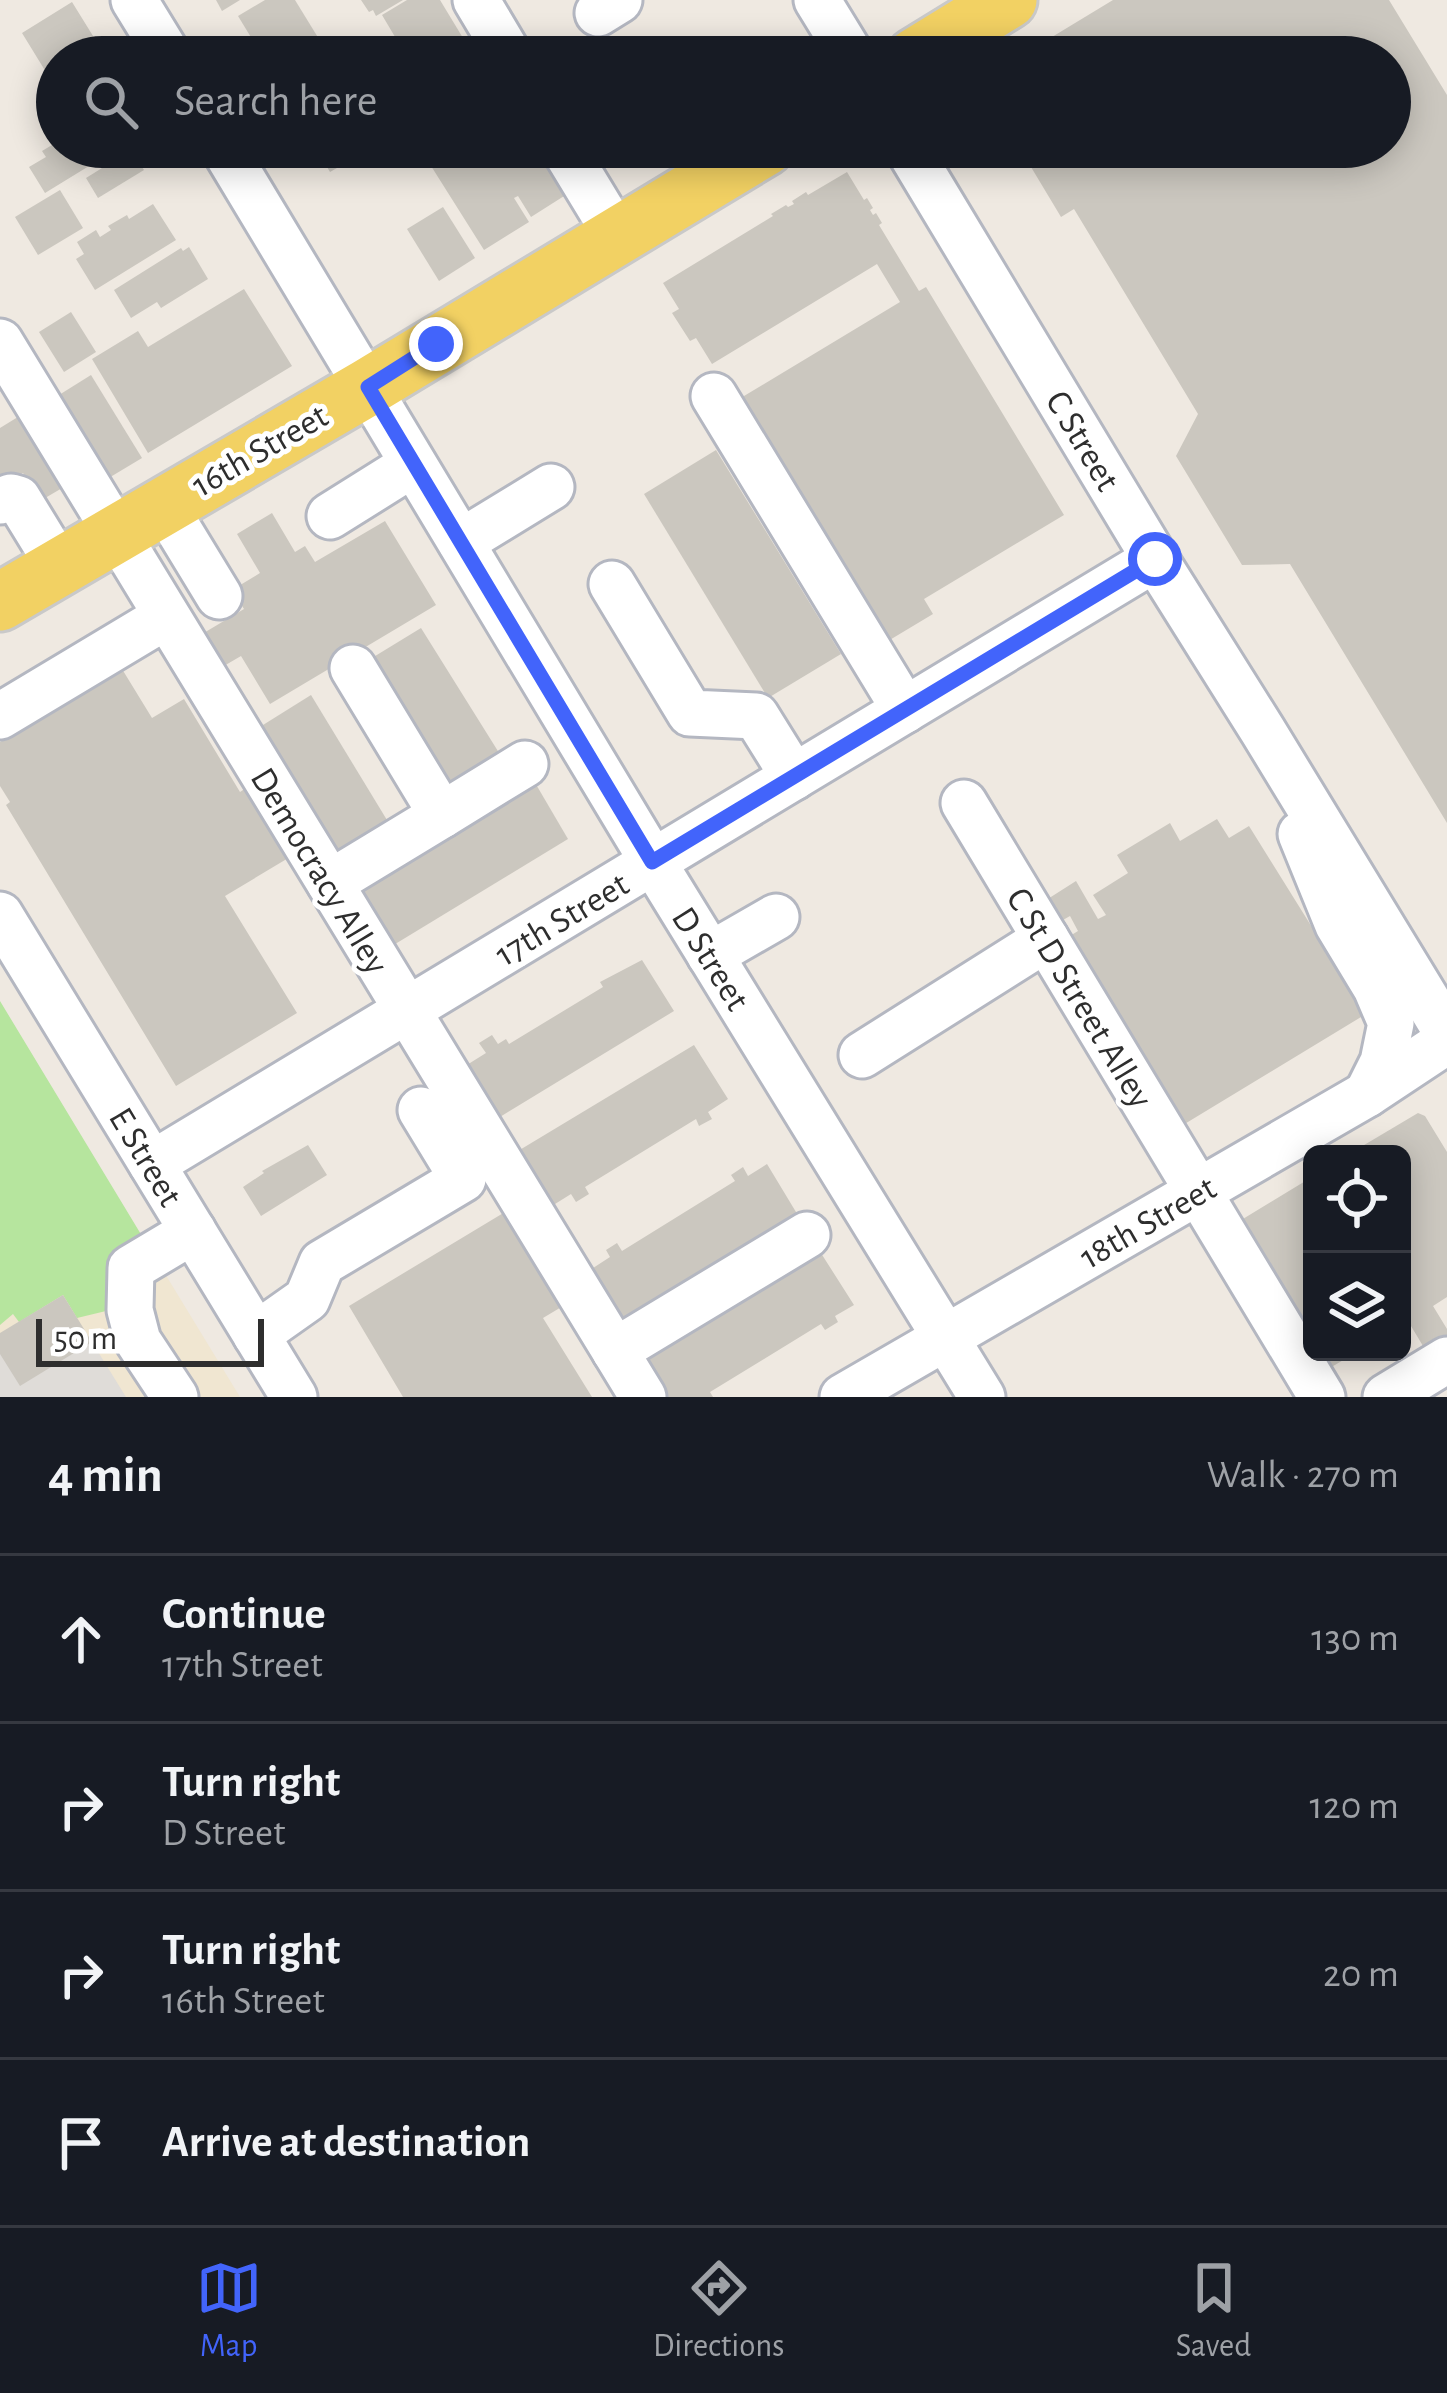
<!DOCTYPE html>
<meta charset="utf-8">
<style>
body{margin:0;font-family:"Alegreya Sans",sans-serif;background:#242831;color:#f1f3f6}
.controls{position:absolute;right:36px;bottom:36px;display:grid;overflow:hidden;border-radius:18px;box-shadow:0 6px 30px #0003}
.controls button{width:108px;height:108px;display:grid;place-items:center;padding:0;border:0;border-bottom:3px solid #363941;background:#171b24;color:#f1f3f6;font:60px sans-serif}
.scale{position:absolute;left:36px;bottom:30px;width:228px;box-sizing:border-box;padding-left:12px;border:6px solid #2e2e2e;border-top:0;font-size:33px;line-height:42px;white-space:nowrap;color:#2e2e2e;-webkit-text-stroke:9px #fff;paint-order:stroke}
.stop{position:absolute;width:36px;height:36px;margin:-27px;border:9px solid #4264fb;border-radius:50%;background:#fff}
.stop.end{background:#4264fb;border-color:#fff;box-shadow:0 3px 12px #0008}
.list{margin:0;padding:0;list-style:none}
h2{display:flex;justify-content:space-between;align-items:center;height:156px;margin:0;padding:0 48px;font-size:51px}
h2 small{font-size:39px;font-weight:400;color:#9ea1a6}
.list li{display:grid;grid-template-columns:78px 1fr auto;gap:36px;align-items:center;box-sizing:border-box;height:168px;padding:0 48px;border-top:3px solid #363941}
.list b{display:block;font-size:45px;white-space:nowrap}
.list p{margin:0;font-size:39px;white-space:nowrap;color:#9ea1a6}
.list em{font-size:39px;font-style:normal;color:#9ea1a6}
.icon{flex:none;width:66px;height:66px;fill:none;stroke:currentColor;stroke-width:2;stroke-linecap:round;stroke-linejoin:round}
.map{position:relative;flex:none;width:1447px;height:1397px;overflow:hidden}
.search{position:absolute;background:#171b24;box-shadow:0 6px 30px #0003;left:36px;right:36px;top:36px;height:132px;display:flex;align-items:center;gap:30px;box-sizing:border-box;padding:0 42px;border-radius:66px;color:#9ea1a6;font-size:45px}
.sheet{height:828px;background:#171b24}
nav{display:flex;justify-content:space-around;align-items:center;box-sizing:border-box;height:168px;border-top:3px solid #363941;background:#171b24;font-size:33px;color:#9ea1a6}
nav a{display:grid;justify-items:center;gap:6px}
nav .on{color:#4264fb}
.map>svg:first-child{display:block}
.education{fill:#f0e6d1}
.green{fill:#b6e59e}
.plaza{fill:#dfdcd8}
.building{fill:#cbc7bf}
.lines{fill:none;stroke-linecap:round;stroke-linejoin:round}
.minor-casing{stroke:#b4b7c1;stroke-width:51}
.major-casing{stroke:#c9c9c9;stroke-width:63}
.minor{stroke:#fff;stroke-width:45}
.major{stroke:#f2d163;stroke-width:57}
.route{stroke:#4264fb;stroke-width:15}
.labels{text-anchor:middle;stroke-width:10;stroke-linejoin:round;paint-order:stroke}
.street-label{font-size:36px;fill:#2e2e2e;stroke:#fff}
</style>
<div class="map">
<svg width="1447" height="1397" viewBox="0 0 1447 1397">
<rect width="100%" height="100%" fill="#efe9e1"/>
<!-- education -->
<polygon class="education" points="142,1236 240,1397 0,1397 0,1322"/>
<!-- green -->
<polygon class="green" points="0,1001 142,1236 117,1258 106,1311 77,1318 63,1295 19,1322 13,1314 0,1325"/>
<!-- plaza -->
<polygon class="plaza" points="92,1342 126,1397 0,1397 0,1354"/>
<!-- building -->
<g class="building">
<polygon points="216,0 240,0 222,11"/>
<polygon points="265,0 295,0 322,44 301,57 263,57 238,16"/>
<polygon points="361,0 403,0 376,16 373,10 369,12"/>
<polygon points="407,0 440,0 466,43 443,57 407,57 382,15"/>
<polygon points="1113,0 1389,0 1447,95 1447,823 1290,564 1242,565 1176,456 1198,414 1074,209 1061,217 1019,147 1390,147 1390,57 1019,57"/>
<polygon points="72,2 106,57 57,57 57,90 22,33"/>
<polygon points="663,37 676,57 631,57"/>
<polygon points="711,46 717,57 693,57"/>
<polygon points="57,142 57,147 120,147 45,193 29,167 46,157 42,151"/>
<polygon points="318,147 374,147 330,172 316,148"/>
<polygon points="400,147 545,147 572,191 531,217 518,196 514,198 529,222 484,250 426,158 412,166"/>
<polygon points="131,150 144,170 98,198 86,178"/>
<polygon points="847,172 864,200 867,198 873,208 870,210 873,215 876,213 882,223 879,225 919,291 926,287 1064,515 924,599 933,614 888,641 734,402 900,302 877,264 712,364 696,338 690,341 672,313 679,309 663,283 773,216 771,214 786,205 788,207 794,204 792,201 806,192 808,195"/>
<polygon points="60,190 83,228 38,255 15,217"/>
<polygon points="153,204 176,240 95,290 76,259 84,254 77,242 96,230 100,237 111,230 108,226 127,215 129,219"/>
<polygon points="443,207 475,258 439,281 407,229"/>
<polygon points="189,247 208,279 161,308 157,302 131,318 114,290 181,248 183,251"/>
<polygon points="244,289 292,366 148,453 92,359 138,331 148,347"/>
<polygon points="71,312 96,352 64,372 39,332"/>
<polygon points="91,375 142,458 102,482 51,400"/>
<polygon points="26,412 69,484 40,501 23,473 0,487 0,428"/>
<polygon points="716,450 841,654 768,698 644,494"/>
<polygon points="272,513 295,552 305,546 315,562 385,521 436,605 270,704 241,656 217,670 197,637 244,609 232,590 260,573 237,534"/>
<polygon points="421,628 501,756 446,792 367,661"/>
<polygon points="122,669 152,718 184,699 240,792 252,784 295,854 225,896 297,1013 176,1086 6,805 10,802 0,786 0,742"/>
<polygon points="311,695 390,825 335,859 255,730"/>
<polygon points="534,781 568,839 387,949 354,891"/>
<polygon points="1217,819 1229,838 1249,826 1366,1014 1178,1128 1065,939 1078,931 1070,916 1056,924 1043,902 1076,881 1098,919 1106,915 1093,895 1128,873 1117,855 1170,823 1180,841"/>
<polygon points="642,960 674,1011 495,1120 462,1068 486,1053 479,1043 492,1035 498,1044 506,1039 509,1044 603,987 600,982"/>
<polygon points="694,1045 728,1099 708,1112 712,1119 699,1126 696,1119 585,1187 589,1194 576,1202 571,1194 547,1209 513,1154"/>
<polygon points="1418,1113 1425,1116 1447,1152 1447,1297 1433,1306 1447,1329 1447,1338 1426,1351 1408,1321 1402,1325 1402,1154 1349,1154"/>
<polygon points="308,1145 327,1175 261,1216 243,1187 264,1173 262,1171"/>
<polygon points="767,1164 799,1217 623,1324 590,1270 610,1257 606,1250 617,1243 622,1251 735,1181 731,1175 743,1167 748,1176"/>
<polygon points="1312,1177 1312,1352 1357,1352 1323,1372 1233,1225"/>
<polygon points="510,1209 568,1303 543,1318 592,1397 403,1397 349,1306"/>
<polygon points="819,1250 854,1305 835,1316 838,1322 825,1330 821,1324 710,1392 713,1397 664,1397 641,1359"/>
<polygon points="63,1295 92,1342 20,1386 0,1354 0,1333"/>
</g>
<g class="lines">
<defs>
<g id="minor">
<polyline points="134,0 169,57"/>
<polyline points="476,0 510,57"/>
<polyline points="817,0 852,57"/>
<polyline points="598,13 619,0"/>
<polyline points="223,147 653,862 982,1397"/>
<polyline points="563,147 617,236"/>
<polyline points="907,147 1155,559 1263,731 1447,1033"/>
<polyline points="0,342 643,1397"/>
<polyline points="714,396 905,710"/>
<polyline points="0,501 11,497 18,499 59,566"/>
<polyline points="163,504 219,596"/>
<polyline points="330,516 413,464"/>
<polyline points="461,542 551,487"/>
<polyline points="612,584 690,713 756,716 794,777"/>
<polyline points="0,716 165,617"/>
<polyline points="964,803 1322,1397"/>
<polyline points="442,815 525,764"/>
<polyline points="1301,834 1338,925 1376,988 1391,1023 1383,1062 1367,1094"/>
<polyline points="330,883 442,815 353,668"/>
<polyline points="0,915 294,1397"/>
<polyline points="710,955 776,917"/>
<polyline points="862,1055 1046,939"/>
<polyline points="152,1164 1155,559"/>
<polyline points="256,1335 307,1299 322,1263 463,1179 421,1110"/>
<polyline points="615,1351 807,1235"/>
<polyline points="175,1397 138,1341 130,1310 131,1268 193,1231"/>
<polyline points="843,1397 1367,1094 1447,1041"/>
<polyline points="1386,1397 1447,1360"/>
</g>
<g id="major">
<polyline points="915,57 1008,0"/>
<polyline points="0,602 368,387 765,147"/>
</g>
</defs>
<!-- minor casing -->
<use href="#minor" class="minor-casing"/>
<!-- major casing -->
<use href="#major" class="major-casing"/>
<!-- minor -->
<use href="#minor" class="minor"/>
<!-- major -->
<use href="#major" class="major"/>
</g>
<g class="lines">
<!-- route -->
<polyline class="route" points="436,344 368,387 652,862 1155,559"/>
</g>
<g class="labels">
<!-- street labels -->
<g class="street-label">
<text transform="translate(1084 440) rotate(59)" y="13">C Street</text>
<text transform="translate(259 449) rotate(-30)" y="13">16th Street</text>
<text transform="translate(321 870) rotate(59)" y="13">Democracy Alley</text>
<text transform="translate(561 918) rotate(-31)" y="13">17th Street</text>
<text transform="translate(712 958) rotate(58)" y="13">D Street</text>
<text transform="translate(1081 997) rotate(59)" y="13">C St D Street Alley</text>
<text transform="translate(147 1156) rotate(59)" y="13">E Street</text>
<text transform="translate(1147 1221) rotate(-30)" y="13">18th Street</text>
</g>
</g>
</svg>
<div class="controls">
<button><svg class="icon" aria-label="locate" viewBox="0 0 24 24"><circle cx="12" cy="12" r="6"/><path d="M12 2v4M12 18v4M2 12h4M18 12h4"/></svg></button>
<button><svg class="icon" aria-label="layers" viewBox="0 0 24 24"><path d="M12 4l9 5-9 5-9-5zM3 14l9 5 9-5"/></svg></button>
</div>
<div class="scale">50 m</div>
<div class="stop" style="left:1155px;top:559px"></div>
<div class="stop end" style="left:436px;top:344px"></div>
<div class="search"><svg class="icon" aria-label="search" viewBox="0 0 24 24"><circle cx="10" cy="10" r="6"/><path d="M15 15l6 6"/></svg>Search here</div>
</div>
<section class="sheet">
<h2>4 min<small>Walk · 270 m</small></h2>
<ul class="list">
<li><svg class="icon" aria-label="ahead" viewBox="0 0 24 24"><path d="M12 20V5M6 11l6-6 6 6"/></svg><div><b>Continue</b><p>17th Street</p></div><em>130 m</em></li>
<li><svg class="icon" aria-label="right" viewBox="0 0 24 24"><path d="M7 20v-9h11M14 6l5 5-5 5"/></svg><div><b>Turn right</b><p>D Street</p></div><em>120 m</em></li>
<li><svg class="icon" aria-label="right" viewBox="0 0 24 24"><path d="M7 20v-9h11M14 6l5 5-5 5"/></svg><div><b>Turn right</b><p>16th Street</p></div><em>20 m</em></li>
<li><svg class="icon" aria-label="arrive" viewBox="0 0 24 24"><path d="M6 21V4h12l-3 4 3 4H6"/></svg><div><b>Arrive at destination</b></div></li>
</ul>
</section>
<nav>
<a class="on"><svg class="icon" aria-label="map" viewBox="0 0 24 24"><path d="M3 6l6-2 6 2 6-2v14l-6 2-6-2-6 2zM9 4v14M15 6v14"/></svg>Map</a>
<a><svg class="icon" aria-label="directions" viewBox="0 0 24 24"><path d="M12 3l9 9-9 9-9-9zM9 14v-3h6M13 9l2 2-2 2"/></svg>Directions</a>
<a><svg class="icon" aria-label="saved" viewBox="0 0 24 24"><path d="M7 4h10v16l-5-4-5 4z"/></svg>Saved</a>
</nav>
